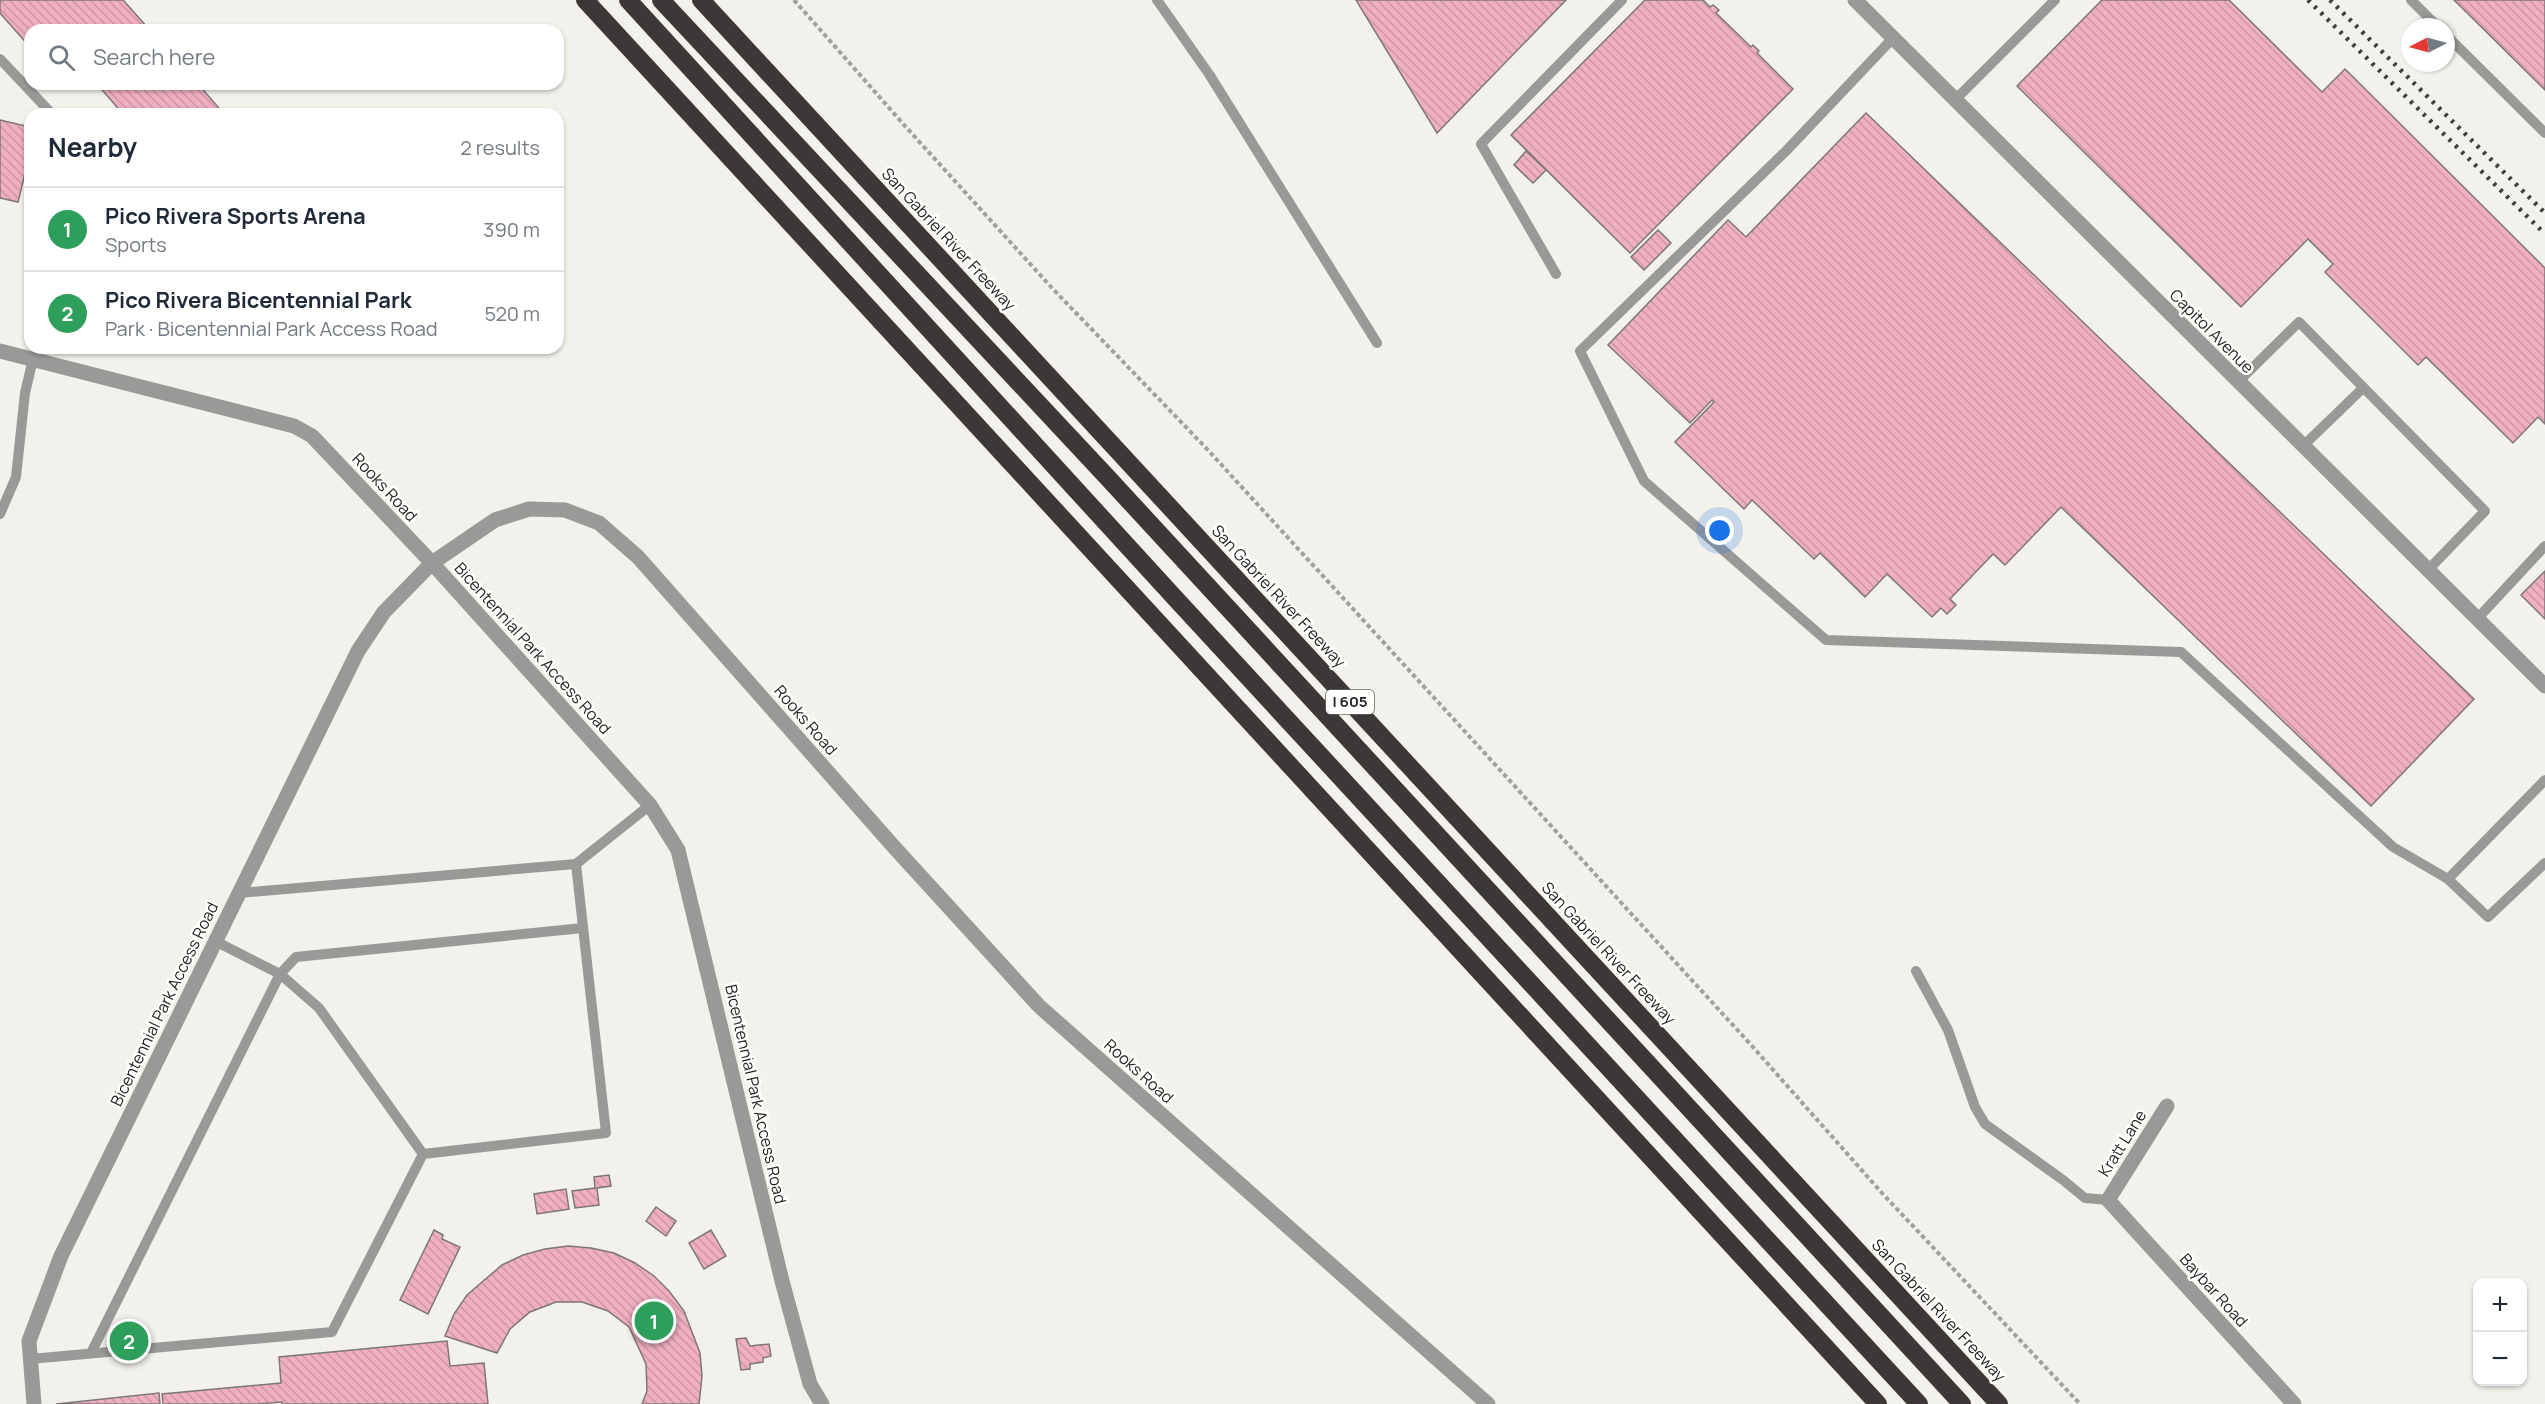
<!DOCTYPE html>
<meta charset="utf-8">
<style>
body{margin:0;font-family:Manrope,sans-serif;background:#f6f6f7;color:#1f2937}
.controls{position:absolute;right:18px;bottom:18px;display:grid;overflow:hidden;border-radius:12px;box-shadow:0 2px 4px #0004}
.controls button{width:54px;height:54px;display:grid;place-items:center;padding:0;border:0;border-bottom:2px solid #e0e1e3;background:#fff;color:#1f2937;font:30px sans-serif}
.compass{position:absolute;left:2401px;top:18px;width:54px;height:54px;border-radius:50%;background:#fff;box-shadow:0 2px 4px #0004;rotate:264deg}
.you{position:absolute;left:1720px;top:531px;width:21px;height:21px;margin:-15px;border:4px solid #fff;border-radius:50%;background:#1a73e8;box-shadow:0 0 0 9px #1a73e833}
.badge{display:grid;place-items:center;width:39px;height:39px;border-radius:50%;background:#0b8043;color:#fff;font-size:20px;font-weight:700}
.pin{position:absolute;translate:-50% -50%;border:3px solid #fff;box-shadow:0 2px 6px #0006}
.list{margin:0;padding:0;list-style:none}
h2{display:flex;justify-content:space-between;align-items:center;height:78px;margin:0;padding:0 24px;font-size:26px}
h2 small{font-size:20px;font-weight:400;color:#747a83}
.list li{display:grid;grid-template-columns:39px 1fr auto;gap:18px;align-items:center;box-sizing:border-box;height:84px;padding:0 24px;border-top:2px solid #e0e1e3}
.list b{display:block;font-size:22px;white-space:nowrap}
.list p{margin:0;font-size:20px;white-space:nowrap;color:#747a83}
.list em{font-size:20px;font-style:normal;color:#747a83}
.icon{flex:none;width:33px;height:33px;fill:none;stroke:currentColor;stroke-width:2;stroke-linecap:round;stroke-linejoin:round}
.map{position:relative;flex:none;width:2545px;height:1404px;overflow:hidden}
.search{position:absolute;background:#fff;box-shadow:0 2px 4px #0004;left:24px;top:24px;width:540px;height:66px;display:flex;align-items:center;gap:15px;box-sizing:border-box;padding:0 21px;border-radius:18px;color:#747a83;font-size:22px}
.panel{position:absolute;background:#fff;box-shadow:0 2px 4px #0004;left:24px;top:108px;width:540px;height:246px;border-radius:18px}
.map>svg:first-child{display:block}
.building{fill:url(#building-back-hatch);stroke:#7d7778;stroke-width:1.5}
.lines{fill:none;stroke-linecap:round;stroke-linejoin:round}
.path{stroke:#a3a19d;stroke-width:4;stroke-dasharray:4.5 3;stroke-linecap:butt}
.service{stroke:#9b9898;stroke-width:10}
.minor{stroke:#9b9898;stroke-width:15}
.tertiary{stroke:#9b9898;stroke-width:15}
.motorway{stroke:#3d3737;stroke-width:18}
.rail{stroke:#403f3c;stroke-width:4.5;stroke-dasharray:3 6;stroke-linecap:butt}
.labels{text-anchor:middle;stroke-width:5;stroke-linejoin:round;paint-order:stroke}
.shield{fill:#fffffd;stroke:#666664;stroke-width:1.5}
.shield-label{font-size:15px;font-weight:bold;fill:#252422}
.street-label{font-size:16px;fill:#252422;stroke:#fffffd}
</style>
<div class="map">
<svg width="2545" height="1404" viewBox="0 0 2545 1404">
<defs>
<pattern id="building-back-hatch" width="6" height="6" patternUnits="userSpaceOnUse" patternTransform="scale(1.5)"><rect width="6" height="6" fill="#efafc1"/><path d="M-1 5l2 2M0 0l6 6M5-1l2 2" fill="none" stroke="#cd96a6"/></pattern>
</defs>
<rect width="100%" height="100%" fill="#f3f1eb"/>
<!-- building -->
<g class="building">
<polygon points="0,0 123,0 147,27 143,30 30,30 30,47 0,13"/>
<polygon points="1356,0 1566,0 1437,133"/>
<polygon points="1645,0 1703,0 1710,7 1713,5 1719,10 1716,13 1751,47 1753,45 1759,51 1757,53 1793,89 1630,253 1511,135"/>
<polygon points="2102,0 2229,0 2322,92 2345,69 2545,268 2545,424 2538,417 2513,443 2426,357 2418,365 2325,272 2333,264 2308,239 2241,307 2017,86"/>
<polygon points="2454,0 2545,0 2545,90"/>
<polygon points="97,84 198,84 224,114 123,114"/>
<polygon points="1866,113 2474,699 2371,806 2061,507 2005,565 1993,554 1950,599 1956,605 1947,614 1941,608 1932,617 1887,574 1865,597 1820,553 1814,559 1752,500 1744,509 1675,442 1714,402 1712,400 1690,423 1608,345 1728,220 1746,237"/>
<polygon points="0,120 30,127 30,153 18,202 0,198"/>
<polygon points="1526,151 1546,170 1533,183 1514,165"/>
<polygon points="1658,230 1671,243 1644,270 1631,257"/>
<polygon points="2545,571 2545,619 2521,595"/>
<polygon points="609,1175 611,1186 597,1188 599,1205 575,1208 572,1191 595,1188 594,1177"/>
<polygon points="566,1189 569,1209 537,1214 534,1194"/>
<polygon points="656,1207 676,1221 666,1236 646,1221"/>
<polygon points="434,1230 443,1235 442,1239 460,1247 428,1314 400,1300"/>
<polygon points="711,1230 726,1256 704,1269 689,1243"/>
<polygon points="568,1246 591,1248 614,1253 635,1263 654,1276 669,1291 684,1311 700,1353 702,1376 699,1404 642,1404 647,1391 646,1364 629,1327 608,1311 582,1302 556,1302 530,1312 510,1329 497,1353 445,1336 454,1314 467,1295 502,1265 523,1255 545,1249"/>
<polygon points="746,1338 750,1346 769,1344 771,1356 763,1358 763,1362 750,1364 750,1369 741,1370 736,1339"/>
<polygon points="447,1341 450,1366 484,1363 488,1404 282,1404 282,1402 257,1404 163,1404 162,1394 281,1383 279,1357"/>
<polygon points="159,1393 160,1404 56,1404"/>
</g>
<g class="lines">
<!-- path -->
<polyline class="path" points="794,0 905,126 1052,288 1207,449 1752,1046 1881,1192 2080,1404"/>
<!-- service -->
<g class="service">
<polyline points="1157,0 1209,74 1377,343"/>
<polyline points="2411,0 2438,27"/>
<polyline points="2446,35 2545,133"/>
<polyline points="1893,38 1786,151 1580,351 1644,481 1826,640 2181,652 2393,847 2448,879"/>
<polyline points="0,59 52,114"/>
<polyline points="1956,99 2055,0"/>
<polyline points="1556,274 1481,144 1622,0"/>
<polyline points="2238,382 2299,322 2485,511 2428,570"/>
<polyline points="2302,447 2362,389"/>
<polyline points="0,514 16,477 25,393 33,359"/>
<polyline points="2477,619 2545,546"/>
<polyline points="2545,780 2448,879 2488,917 2545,863"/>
<polyline points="239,893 576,864 650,805"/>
<polyline points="215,941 280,974 319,1008 423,1154"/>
<polyline points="1916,971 1948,1030 1975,1107 1985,1124 2063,1180 2085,1198 2108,1200"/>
<polyline points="91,1353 280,974 296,957 583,928"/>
<polyline points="30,1359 332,1332 423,1154 606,1133 576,864"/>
</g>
<!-- minor -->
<g class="minor">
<polyline points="1855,0 2545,686"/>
<polyline points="2167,1106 2108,1200 2294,1404"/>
<polyline points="34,1404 29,1341 61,1256 358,651 384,612 432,563 650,805 678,850 782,1281 810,1384 822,1404"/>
</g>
<!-- tertiary -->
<polyline class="tertiary" points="0,351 294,426 312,436 432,563 495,520 529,509 565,510 599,523 638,557 894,847 1039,1006 1488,1404"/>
<!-- motorway -->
<g class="motorway">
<polyline points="585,0 1878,1404"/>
<polyline points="628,0 1175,598 1919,1404"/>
<polyline points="661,0 1108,478 1962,1404"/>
<polyline points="701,0 1999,1404"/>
</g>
<!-- rail -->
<g class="rail">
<polyline points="2308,0 2545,234"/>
<polyline points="2330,0 2545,213"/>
</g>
</g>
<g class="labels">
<!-- shield labels -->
<rect class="shield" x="1326" y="690" width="48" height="24" rx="4.5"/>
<g class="shield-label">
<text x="1350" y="707">I 605</text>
</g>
<!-- street labels -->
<g class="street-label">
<text transform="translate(949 239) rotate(47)" y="6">San Gabriel River Freeway</text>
<text transform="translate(2212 331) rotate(45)" y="6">Capitol Avenue</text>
<text transform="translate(385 487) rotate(47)" y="6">Rooks Road</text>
<text transform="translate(1279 596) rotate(47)" y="6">San Gabriel River Freeway</text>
<text transform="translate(533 648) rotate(48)" y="6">Bicentennial Park Access Road</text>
<text transform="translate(806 720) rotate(49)" y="6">Rooks Road</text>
<text transform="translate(1609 953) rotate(47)" y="6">San Gabriel River Freeway</text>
<text transform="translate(164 1004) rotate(-64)" y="6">Bicentennial Park Access Road</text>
<text transform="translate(1139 1071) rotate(42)" y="6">Rooks Road</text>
<text transform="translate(756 1094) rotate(77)" y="6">Bicentennial Park Access Road</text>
<text transform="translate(2122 1143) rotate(-58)" y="6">Kratt Lane</text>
<text transform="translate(2214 1290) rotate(48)" y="6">Baybar Road</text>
<text transform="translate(1939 1310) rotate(47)" y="6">San Gabriel River Freeway</text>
</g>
</g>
</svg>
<div class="controls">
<button>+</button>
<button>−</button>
</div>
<svg class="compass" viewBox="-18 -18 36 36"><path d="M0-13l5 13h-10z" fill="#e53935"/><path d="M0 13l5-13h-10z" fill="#747a83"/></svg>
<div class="you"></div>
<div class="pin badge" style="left:654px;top:1321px;background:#2e9e5b">1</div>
<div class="pin badge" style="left:129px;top:1341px;background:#2e9e5b">2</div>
<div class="search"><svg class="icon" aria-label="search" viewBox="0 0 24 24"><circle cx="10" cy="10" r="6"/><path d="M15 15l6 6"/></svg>Search here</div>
<section class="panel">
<h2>Nearby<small>2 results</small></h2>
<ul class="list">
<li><span class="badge" style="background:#2e9e5b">1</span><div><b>Pico Rivera Sports Arena</b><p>Sports</p></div><em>390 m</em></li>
<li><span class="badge" style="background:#2e9e5b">2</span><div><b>Pico Rivera Bicentennial Park</b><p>Park · Bicentennial Park Access Road</p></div><em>520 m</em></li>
</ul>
</section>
</div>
